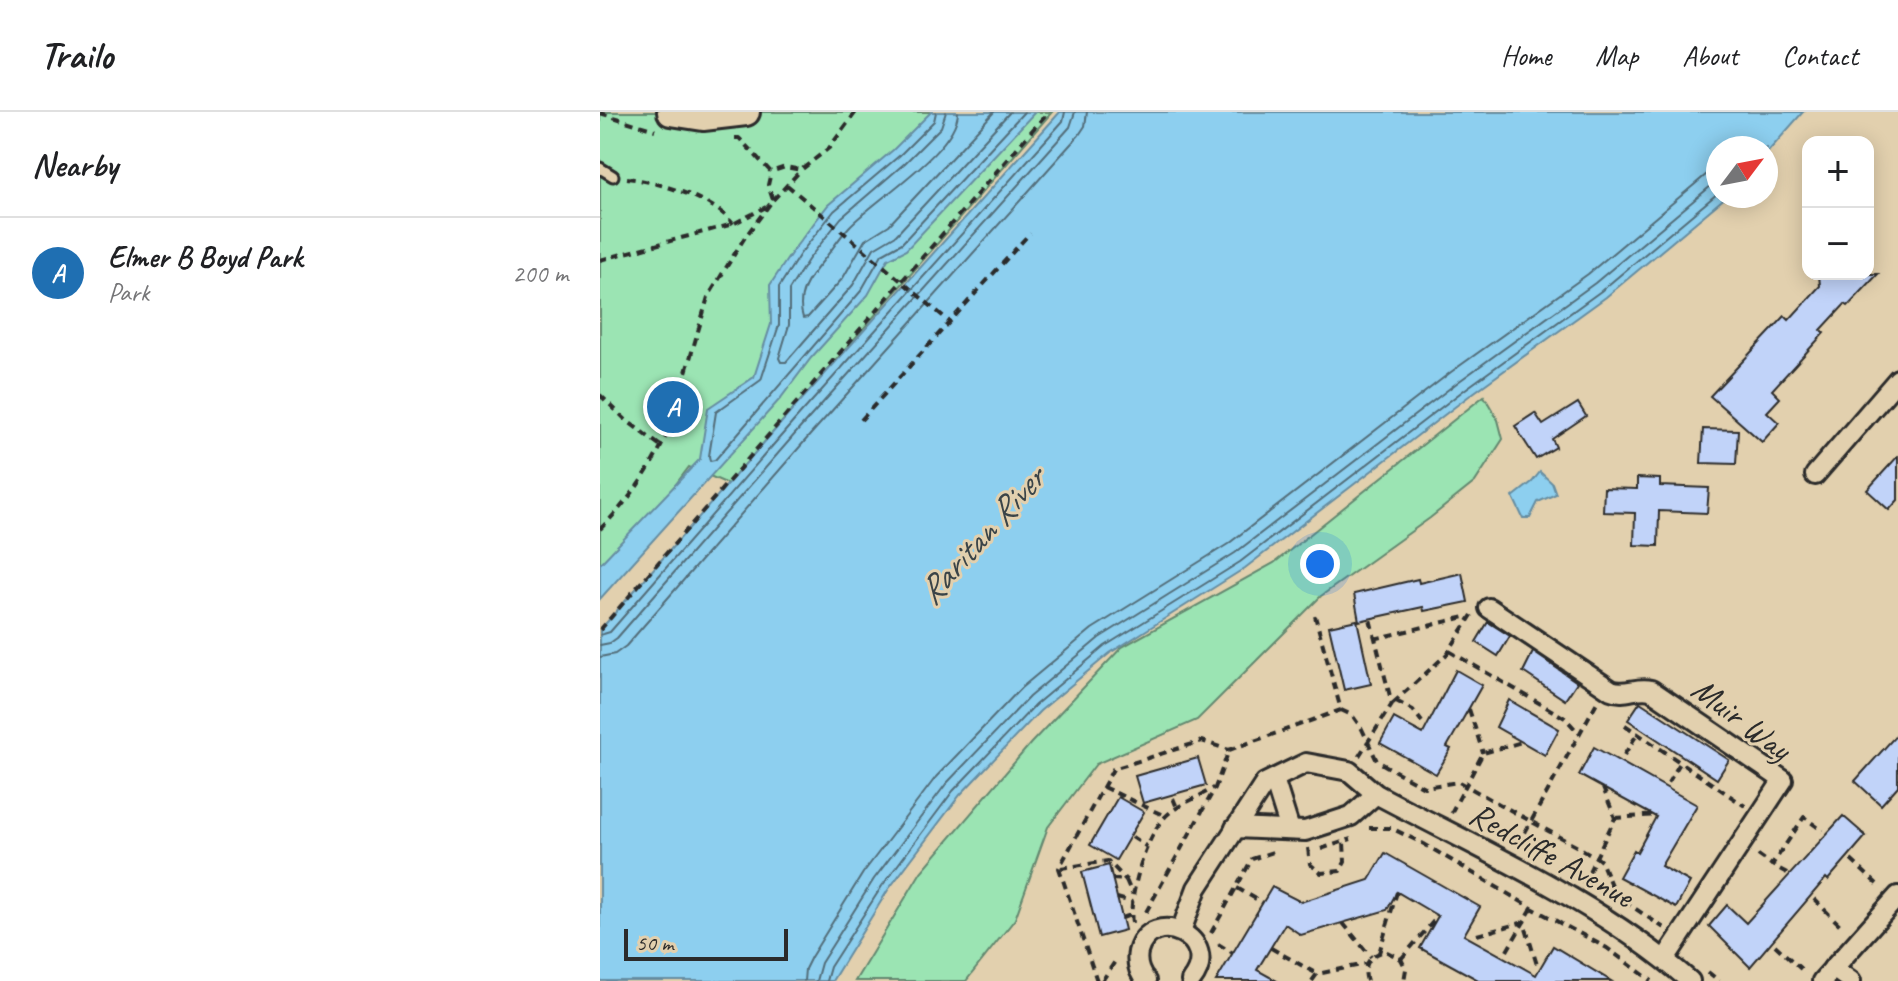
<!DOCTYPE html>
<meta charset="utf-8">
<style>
body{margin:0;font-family:Caveat,sans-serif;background:#f6f6f6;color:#202124}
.controls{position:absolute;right:24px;top:24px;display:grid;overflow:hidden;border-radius:16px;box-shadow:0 4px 20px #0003}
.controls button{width:72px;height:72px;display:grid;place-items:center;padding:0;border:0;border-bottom:2px solid #e0e0e0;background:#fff;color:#202124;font:40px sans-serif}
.compass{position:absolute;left:1106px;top:24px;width:72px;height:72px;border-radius:50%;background:#fff;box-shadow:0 4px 20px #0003;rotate:58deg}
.scale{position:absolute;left:24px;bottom:20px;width:164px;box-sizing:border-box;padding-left:8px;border:4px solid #2b2b2b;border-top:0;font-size:22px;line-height:28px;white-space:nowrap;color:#2b2b2b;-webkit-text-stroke:6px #e2d0ae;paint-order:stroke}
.you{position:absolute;left:720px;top:452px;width:28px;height:28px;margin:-20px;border:6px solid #fff;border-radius:50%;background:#1a73e8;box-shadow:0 0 0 12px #1a73e833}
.badge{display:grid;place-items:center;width:52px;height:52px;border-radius:50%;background:#1f6fb2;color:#fff;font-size:26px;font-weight:700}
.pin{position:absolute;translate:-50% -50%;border:4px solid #fff;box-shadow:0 2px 8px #0006}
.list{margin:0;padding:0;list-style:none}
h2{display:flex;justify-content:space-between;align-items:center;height:104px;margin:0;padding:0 32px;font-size:34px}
h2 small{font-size:26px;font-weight:400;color:#757577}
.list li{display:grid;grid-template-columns:52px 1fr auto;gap:24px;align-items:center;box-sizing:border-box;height:112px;padding:0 32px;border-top:2px solid #e0e0e0}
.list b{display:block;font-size:30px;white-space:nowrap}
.list p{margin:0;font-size:26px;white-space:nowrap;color:#757577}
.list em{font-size:26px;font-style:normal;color:#757577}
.map{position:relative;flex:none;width:1298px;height:869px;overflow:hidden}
header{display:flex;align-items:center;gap:48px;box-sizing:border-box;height:112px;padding:0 40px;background:#fff;border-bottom:2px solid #e0e0e0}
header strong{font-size:38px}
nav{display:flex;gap:44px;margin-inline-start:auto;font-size:28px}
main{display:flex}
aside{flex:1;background:#fff}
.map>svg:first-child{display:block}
.green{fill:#9be4b3;stroke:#63886f;stroke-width:2}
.water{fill:#8dcfef;stroke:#668da1;stroke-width:2}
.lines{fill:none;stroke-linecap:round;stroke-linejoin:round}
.shore{stroke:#526d79;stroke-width:2}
.building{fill:#c1d3f9;stroke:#2b2b2b;stroke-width:2}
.service-casing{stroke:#2b2b2b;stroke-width:15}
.minor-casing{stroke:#2b2b2b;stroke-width:24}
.secondary-casing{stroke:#2b2b2b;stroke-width:32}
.path{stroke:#2b2b2b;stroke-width:4;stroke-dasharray:8 6;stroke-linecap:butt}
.service{stroke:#e2d0ae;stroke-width:9}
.minor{stroke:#e2d0ae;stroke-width:18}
.secondary{stroke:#e2d0ae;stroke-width:26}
.labels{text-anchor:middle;stroke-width:6;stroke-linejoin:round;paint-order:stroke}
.street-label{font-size:34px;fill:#2b2b2b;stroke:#e2d0ae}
.water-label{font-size:36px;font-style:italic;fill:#3a4448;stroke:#e2d0ae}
</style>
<header>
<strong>Trailo</strong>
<nav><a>Home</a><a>Map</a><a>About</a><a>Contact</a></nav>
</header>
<main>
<aside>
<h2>Nearby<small></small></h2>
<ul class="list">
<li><span class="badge">A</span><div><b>Elmer B Boyd Park</b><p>Park</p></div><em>200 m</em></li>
</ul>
</aside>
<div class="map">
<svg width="1298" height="869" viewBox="0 0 1298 869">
<rect width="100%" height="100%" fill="#e2d0ae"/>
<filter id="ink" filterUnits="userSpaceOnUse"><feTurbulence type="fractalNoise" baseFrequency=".0125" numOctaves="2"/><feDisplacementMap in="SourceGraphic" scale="16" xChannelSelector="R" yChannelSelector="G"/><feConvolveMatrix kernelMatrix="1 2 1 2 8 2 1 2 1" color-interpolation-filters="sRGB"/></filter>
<g filter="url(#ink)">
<!-- green -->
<g class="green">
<polygon points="0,0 452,0 128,372 89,355 0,472"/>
<polygon points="884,284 898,308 903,327 875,370 830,406 721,484 597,608 496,652 448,715 415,807 366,869 255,869 321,760 431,631 522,535 674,451"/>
</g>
<!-- water -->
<g class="water">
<polygon points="331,0 435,0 306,138 288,147 268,183 211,246 180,287 0,487 0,452 100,347 108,296 154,265 171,212 170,173 194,137 228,93 293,38"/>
<polygon points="460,0 1203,0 1166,42 1166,36 1118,36 1118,84 1127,84 1006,185 869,284 645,456 510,541 440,599 360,683 288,778 232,869 0,869 0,518 189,302"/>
<polygon points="940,360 952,371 956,382 938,390 930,406 923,406 913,385 932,370"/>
</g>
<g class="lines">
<!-- shore -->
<g class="shore">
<polyline points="336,0 334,9 299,44 234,99 200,142 179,175 179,213 161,268 116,300 109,344 110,349 115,348 261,179 282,142 302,131 424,0"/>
<polyline points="346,0 341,15 305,51 241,106 208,148 189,178 189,213 179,246 181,250 186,250 253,173 274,136 296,123 410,0"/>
<path d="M358 0C357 38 274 88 249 115 239 126 231 139 222 150 208 167 196 183 203 206L208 205 243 166 265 128 289 113 394 0"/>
<polyline points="0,523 10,520 195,308 463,9 465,0"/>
<polyline points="0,533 10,531 17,526 202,314 470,15 475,0"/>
<polyline points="0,545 15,542 26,534 211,322 479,23 485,14 487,0"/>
<polyline points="204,869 205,857 211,845 263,761 336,665 421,576 492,517 628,432 851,260 988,162 1107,62 1118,55"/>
<polyline points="216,869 221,851 274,767 346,672 429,585 499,526 635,441 858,270 995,171 1118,68"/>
<polyline points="226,869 230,855 282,774 353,679 435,593 505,534 640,450 864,278 1001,179 1118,81"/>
</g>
</g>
<!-- building -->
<g class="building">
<polygon points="1219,162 1278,162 1248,194 1245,192 1221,218 1224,221 1172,278 1180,286 1167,300 1179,311 1162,330 1110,284 1185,204 1189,208 1220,174"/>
<polygon points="978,291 986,304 952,327 956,335 936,347 915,314 935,301 943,313"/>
<polygon points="1103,317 1138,318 1136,352 1101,351"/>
<polygon points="1298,344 1298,388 1289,398 1267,378"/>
<polygon points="1037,366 1060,367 1060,374 1109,376 1107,401 1059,399 1058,434 1034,433 1035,401 1003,400 1004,376 1037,377"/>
<polygon points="862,461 868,490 824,499 823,495 759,509 754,482 818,467 819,471"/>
<polygon points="757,508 771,572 744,578 729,514"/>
<polygon points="888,510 910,524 898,544 876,530"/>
<polygon points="933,540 977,570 965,588 923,560"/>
<polygon points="856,558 882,573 847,635 851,637 836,662 780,631 794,606 823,622"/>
<polygon points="909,588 959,617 945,643 896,615"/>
<polygon points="1040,590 1129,648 1117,667 1028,608"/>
<polygon points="1298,621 1298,674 1281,693 1255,669"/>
<polygon points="994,635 1097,693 1061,754 1090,770 1076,796 1019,765 1034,738 1037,740 1056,705 979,663"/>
<polygon points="598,646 606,673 543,691 535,664"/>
<polygon points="518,685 544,700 516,748 490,733"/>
<polygon points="1243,704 1266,724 1228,768 1226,766 1150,855 1109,814 1127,793 1146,811"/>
<polygon points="785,741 880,795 864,823 936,863 953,834 1011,869 880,869 820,836 838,804 797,780 787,798 701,823 685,812 657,858 677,869 616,869 672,775 701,790 769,768"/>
<polygon points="509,753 525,818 499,825 482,760"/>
</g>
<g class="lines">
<defs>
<polyline id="service" points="0,56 13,64"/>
<g id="minor">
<polyline points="1215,363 1298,267"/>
<path d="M889 496 1011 578C1025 584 1037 574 1051 578L1183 668 1065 847"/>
<polyline points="674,667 690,718"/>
<polyline points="635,716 705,719 751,704 776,682"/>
<path d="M581 819 597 776 665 671 706 651 749 659 776 682C883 739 998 789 1090 869"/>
<polyline points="1233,856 1251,869"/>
<path d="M546 869C539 861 536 851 538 840 551 792 624 827 591 869"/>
<polyline points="1222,869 1298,784"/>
</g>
<polyline id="secondary" points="71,0 103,5 146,0"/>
</defs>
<!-- service casing -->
<use href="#service" class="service-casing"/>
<!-- minor casing -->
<use href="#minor" class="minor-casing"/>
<!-- secondary casing -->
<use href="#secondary" class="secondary-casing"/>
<!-- path -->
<g class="path">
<polyline points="0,1 55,18"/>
<polyline points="135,26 139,26 171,60 185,55 201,58 229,36 256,0"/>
<path d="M27 66C58 70 114 86 133 112"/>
<polyline points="187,73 350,210"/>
<polyline points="173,88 201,58"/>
<polyline points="0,148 133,112 166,95"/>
<polyline points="0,283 26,308 62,335"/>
<polyline points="261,308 430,121"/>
<path d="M0 417C31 387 53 355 70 315L108 185 145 125 173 88 168 73 171 60"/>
<polyline points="0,518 448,0"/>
<polyline points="774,527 869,504"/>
<polyline points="849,539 965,606 979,621"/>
<polyline points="796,589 813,598 822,610"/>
<polyline points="793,591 847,542 872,503"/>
<polyline points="869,597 883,641"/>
<polyline points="741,598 752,603 762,617 777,649 824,675 859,670 996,745 1001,749 1015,783 1064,816"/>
<polyline points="1025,613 1145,694"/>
<polyline points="1024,643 1038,621"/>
<polyline points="759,644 792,592 770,507"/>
<polyline points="1068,671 1080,651"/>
<polyline points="503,675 565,704"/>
<polyline points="573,686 578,698"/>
<polyline points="851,701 883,641 922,630"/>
<polyline points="1015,706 1057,703"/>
<polyline points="769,716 791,716 824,732 932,796 1007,836 1052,869"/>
<polyline points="532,725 547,735"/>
<polyline points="918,733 997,590"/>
<polyline points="708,736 710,752 721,761 740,759 745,750 744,730"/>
<polyline points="721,737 751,727"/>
<polyline points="1158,743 1172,753"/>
<polyline points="1251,748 1277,772"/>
<polyline points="461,756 508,749 526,768"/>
<polyline points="1187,761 1172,753 1204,705 1223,719"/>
<polyline points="512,767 526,768 532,782"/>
<polyline points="983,772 1015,706 1003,676"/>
<polyline points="637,776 663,791"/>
<polyline points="517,786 532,790"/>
<polyline points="1214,787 1241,814"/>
<polyline points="546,800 615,676 629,638 741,598 715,504"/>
<polyline points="522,806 531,803"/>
<path d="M532 811C528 786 546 723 565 705 575 694 601 684 614 676"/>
<polyline points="743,811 771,845"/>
<polyline points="611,821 652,747 673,740"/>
<polyline points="877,823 924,810 937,853"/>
<polyline points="618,832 633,841"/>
<polyline points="1175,833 1201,857"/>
<polyline points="671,836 717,862"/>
<polyline points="907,839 932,796"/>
<polyline points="779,841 797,780"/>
<polyline points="801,847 838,804"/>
<polyline points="1108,860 1119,869"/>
<polyline points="497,869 459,756 513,657 602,629 629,638"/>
<polyline points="502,869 516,848"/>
<polyline points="712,869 717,862 766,852"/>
<path d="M767 869C762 854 769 843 785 839L801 847 806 857 804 869"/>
</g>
<!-- service -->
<use href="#service" class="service"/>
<!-- minor -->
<use href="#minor" class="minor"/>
<!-- secondary -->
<use href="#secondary" class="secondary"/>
</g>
</g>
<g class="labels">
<!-- street labels -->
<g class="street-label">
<text transform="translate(1142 606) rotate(37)" y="12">Muir Way</text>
<text transform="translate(952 742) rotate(29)" y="12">Redcliffe Avenue</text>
</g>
<!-- water labels -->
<g class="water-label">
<text transform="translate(380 423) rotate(-48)" y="13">Raritan River</text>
</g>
</g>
</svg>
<div class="controls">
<button>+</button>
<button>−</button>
</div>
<svg class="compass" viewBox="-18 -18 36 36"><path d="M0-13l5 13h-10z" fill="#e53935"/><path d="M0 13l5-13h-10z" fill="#757577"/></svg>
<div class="scale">50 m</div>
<div class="you"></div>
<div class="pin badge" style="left:73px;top:295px">A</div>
</div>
</main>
